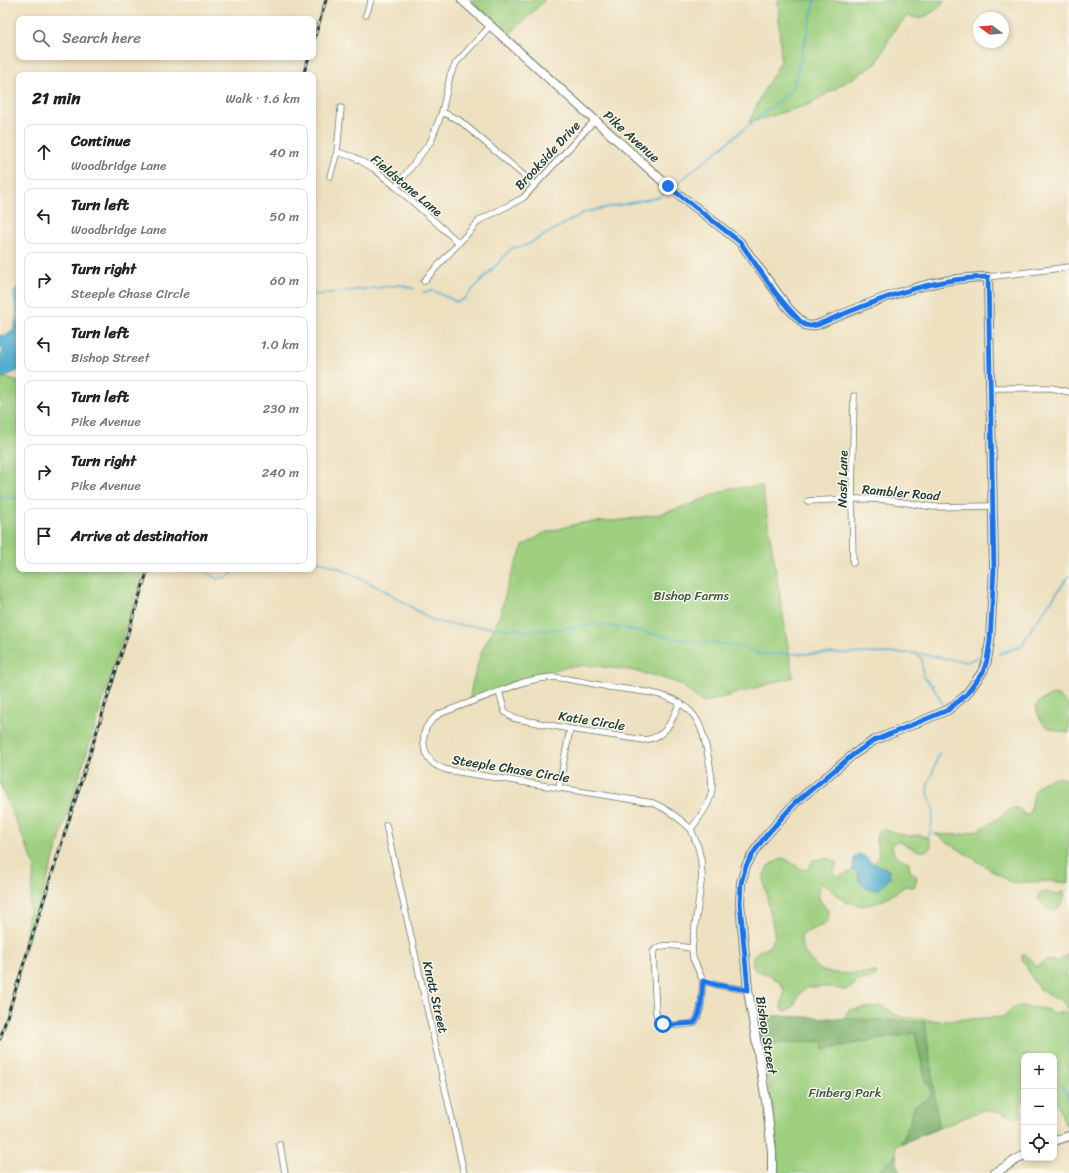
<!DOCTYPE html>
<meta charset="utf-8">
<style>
body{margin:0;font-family:Sriracha,sans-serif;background:#f6f6f6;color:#202124}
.controls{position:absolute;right:12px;bottom:12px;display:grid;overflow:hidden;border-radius:8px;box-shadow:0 2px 6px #0003}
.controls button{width:36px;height:36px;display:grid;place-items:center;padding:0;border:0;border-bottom:1px solid #e0e0e0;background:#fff;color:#202124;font:20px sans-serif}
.compass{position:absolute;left:973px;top:12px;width:36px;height:36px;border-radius:50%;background:#fff;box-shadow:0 2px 6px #0003;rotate:286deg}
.stop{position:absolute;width:12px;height:12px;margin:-9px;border:3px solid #1a73e8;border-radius:50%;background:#fff}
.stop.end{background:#1a73e8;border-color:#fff;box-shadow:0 1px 4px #0008}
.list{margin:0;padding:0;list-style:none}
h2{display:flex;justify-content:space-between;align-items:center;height:52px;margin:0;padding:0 16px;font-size:17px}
h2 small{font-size:13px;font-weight:400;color:#757577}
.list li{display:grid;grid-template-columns:26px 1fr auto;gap:12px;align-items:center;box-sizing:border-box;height:56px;margin:0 8px 8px;padding:0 8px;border:1px solid #e0e0e0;border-radius:8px}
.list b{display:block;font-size:15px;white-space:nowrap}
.list p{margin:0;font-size:13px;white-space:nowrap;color:#757577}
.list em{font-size:13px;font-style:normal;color:#757577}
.icon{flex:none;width:22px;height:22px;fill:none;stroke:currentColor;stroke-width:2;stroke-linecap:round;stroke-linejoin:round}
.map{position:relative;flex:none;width:1069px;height:1173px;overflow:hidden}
.search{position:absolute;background:#fff;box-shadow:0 2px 6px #0003;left:16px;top:16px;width:300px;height:44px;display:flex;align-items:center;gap:10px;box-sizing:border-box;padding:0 14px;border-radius:8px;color:#757577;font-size:15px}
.panel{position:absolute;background:#fff;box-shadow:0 2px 6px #0003;left:16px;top:72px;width:300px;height:500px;border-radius:8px}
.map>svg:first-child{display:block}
.green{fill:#9dcf7f;stroke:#5e865a}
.forest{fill:#7eb26e;stroke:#4e7851}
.water{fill:#52aed0;stroke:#387682}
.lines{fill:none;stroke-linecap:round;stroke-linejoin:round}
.stream{stroke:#52aed0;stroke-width:1.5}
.street-casing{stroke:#677665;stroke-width:7}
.secondary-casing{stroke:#677665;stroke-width:10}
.street{stroke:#fff;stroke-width:5.5}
.secondary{stroke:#fff;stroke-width:8}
.rail-casing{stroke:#1f3d34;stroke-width:3}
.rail{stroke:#fbf7ec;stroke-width:1.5;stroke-dasharray:4.5;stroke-linecap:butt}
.route{stroke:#1a73e8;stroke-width:5}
.labels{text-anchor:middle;stroke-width:3;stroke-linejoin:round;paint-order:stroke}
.street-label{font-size:13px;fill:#1f3d34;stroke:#fbf7ec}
.park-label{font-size:13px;fill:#385a43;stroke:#fbf7ec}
</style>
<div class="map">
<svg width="1069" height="1173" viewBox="0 0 1069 1173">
<rect width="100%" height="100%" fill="#fbf7ec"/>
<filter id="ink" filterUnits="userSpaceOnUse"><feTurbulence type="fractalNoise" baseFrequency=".025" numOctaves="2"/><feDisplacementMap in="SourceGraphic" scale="8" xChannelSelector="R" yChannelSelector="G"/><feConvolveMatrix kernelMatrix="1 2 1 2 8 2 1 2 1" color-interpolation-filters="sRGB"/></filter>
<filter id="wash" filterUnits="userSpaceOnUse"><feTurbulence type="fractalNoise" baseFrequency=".012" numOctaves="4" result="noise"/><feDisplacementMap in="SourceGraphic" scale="16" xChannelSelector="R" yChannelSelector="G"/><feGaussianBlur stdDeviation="0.9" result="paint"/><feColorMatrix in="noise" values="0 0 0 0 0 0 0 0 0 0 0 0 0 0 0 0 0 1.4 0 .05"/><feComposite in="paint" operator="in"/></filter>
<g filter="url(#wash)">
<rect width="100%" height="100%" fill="#ede0bf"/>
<!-- green -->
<g class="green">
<polygon points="471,0 545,0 509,35"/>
<polygon points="778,0 945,0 936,10 921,19 907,16 893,32 876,64 810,104 749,123 762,94 781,61"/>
<polygon points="0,376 19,382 19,569 144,569 23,957 35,866 0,784"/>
<polygon points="762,486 793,677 703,703 680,684 656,676 630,670 586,665 561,668 513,682 469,704 472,684 482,650 498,621 510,578 523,546 544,533 580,523 623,520 660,514 694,503 731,488"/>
<path d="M1054 695C1061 696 1065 701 1069 706V733C1050 730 1039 727 1036 706L1041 700Z"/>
<path d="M1058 777 1069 781V883L1049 881 1012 883 933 833C950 837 971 835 986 826 996 821 1003 813 1013 808H1018L1027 816C1035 807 1030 792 1040 784 1045 781 1053 779 1058 777Z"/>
<path d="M881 829 909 836 920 835 929 838 931 847C922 858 909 845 899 841L893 843C890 854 900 860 909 862L910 871 917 877 915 885 913 887 905 886 891 896 877 903 862 906 846 902 822 882C816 899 818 897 828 911V921L823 925 802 934C800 943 802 950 808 957 812 961 815 965 819 969 829 976 864 973 876 972L877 974C870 981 865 978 857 982 854 984 852 989 848 990 842 991 835 987 829 987 823 986 813 987 807 988 795 992 798 1012 784 1011L781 1007C782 1002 783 998 784 994 785 980 766 974 755 970L752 965 754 955 762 949 768 948 775 937 764 882V875L769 865 784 858C791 862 799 869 806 870L809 868 813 860C822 859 829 857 837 863L834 872 836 877 847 873 853 870 859 874 889 871 884 867 873 864C888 849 867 842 881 829Z"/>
<path d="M1064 891C1064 901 1063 906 1053 911L1048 909 1038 899V895C1044 891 1049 892 1056 895Z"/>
<path d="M1069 953V969L1066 975 1069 978V1011L1061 999C1037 996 1032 977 1022 958V955C1030 955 1032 961 1036 967L1046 960 1058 962Z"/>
<path d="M883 1006C891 1012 899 1018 909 1018 919 1019 922 1016 931 1021L1004 1017 1016 1006 1046 1009 1054 1013 1069 1012V1125L1065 1124 1058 1105 1054 1100V1056H1024V1102L1020 1106 1022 1116 1015 1118 1000 1112H989L986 1109 895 1146 899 1173H777L774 1117 756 1015 843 1019 849 1010Z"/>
</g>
<!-- forest -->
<g class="forest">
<path d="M756 1015 925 1022 939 1128 901 1143 910 1122 914 1106C925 1101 937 1097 928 1083H926L915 1033 824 1049 823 1041 760 1044Z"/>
<polygon points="896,1154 899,1173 877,1173 894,1157"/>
</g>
<!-- water -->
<g class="water">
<polygon points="19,285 19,370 0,379 0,358 3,351 0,346 0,335 6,336 14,328 17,315 14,293"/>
<path d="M858 854C864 855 867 859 872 863 877 866 884 867 889 871L890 877C879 892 875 894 859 882V874L853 870 854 858Z"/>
</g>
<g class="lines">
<!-- stream -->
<g class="stream">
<polyline points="673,187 793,89 815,0"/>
<polyline points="423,292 434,291 457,302 464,299 512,248 527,245 585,212 659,197 668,190"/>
<polyline points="313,295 402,285 414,289"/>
<polyline points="0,496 19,499"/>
<polyline points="313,559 339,568 384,590 434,621 455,625 516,629 527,631 572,628 600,624 673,638 731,645 760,654 915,653 967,662 980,656"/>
<polyline points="202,569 217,579 228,577 237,569"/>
<polyline points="915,653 922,659 923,677 933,686 944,707"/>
<polyline points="999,654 1022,646 1031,629 1069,576"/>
<polyline points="929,836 934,812 927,788 939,753"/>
<polyline points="1061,1084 1069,1100"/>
</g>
</g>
</g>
<g filter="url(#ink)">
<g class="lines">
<defs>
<g id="street">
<polyline points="366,15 371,0"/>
<polyline points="442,112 459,120 535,185"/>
<polyline points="337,152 354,157 373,168 396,187 459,243"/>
<polyline points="330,176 337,152 341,108"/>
<polyline points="396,187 431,141 442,112 450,76 456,63 491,25"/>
<polyline points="988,277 1069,267"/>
<polyline points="424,281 480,220 523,198 596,119"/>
<polyline points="989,388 1052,388 1069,392"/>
<polyline points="808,501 852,499 872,499 889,500 933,507 992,506"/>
<polyline points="853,563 852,499 854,396"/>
<path d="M552 677C571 679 590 683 609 687 636 691 670 691 690 711 702 723 705 741 708 756 716 794 713 799 691 829 679 818 668 809 653 803L447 770C442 768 437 767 433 763 424 755 421 739 426 728 429 723 434 718 439 714L524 682 538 679Z"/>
<path d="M499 692 505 712 513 718 570 729 644 740C668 737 670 722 680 703"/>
<polyline points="559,787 570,729"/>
<polyline points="386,825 464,1173"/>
<polyline points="691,829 698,847 701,860 702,876 692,948 693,958 703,981 717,985 748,990"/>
<path d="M692 948C680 947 660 941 653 952L656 1013C657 1015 657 1018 658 1020 665 1028 685 1025 694 1023 703 1013 701 994 703 981"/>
<polyline points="280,1145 285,1173"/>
</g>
<g id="secondary">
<path d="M462 0 668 186 740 242 788 308 805 325 810 326 817 325C871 302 928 277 988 277L994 568 990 641 987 660 983 671 966 695 948 710 873 741 854 754 795 803 764 838 754 852 746 866 741 883 740 903 748 990 767 1107 772 1152V1173"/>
<polyline points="1054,1141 1069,1136"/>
<polyline points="995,1173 1024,1155"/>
</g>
</defs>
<!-- street casing -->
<use href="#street" class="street-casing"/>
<!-- secondary casing -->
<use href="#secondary" class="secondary-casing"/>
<!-- street -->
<use href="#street" class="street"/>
<!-- secondary -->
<use href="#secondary" class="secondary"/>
<defs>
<g id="rail">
<polyline points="313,43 326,0"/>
<polyline points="303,75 309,57"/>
<polyline points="0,1039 148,569"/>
</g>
</defs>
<!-- rail casing -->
<use href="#rail" class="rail-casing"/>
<!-- rail -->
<use href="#rail" class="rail"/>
</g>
</g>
<g class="lines" filter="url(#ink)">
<!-- route -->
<path class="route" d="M663 1024 671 1025 694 1023C703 1013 701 994 703 981L717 985 748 990 740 903 741 883 746 866 754 852 764 838 795 803 854 754 873 741 948 710 966 695 983 672 987 660 990 641 994 568 988 277C928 278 872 302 817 325L810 326 805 325 799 320 788 308 775 292 740 242 668 186"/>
</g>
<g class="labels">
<!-- street labels -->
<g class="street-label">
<text transform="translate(632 136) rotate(42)" y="5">Pike Avenue</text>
<text transform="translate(547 155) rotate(-47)" y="5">Brookside Drive</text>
<text transform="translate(407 185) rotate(40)" y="5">Fieldstone Lane</text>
<text transform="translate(842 479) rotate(-89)" y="5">Nash Lane</text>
<text transform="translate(901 492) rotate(5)" y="5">Rambler Road</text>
<text transform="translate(592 720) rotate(9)" y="5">Katie Circle</text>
<text transform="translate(511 768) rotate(9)" y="5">Steeple Chase Circle</text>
<text transform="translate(436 997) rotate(77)" y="5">Knott Street</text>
<text transform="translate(767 1035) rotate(81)" y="5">Bishop Street</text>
</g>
<!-- park labels -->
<g class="park-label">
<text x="691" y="600">Bishop Farms</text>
<text x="845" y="1097">Finberg Park</text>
</g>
</g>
</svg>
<div class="controls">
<button>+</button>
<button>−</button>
<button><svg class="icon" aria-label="locate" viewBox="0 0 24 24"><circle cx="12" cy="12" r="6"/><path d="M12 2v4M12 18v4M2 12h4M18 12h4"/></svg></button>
</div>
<svg class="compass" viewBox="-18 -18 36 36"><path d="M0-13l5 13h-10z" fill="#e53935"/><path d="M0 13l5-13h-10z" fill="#757577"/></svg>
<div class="stop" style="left:663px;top:1024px"></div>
<div class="stop end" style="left:668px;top:186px"></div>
<div class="search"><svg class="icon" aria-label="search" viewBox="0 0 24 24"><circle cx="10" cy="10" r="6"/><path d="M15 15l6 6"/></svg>Search here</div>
<section class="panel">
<h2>21 min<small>Walk · 1.6 km</small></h2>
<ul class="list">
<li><svg class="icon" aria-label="ahead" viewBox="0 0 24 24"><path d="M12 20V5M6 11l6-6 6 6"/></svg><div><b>Continue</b><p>Woodbridge Lane</p></div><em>40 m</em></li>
<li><svg class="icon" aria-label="left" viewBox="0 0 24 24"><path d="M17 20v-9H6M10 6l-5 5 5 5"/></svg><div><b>Turn left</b><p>Woodbridge Lane</p></div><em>50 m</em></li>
<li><svg class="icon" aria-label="right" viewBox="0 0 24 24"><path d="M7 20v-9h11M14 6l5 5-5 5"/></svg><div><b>Turn right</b><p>Steeple Chase Circle</p></div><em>60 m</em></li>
<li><svg class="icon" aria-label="left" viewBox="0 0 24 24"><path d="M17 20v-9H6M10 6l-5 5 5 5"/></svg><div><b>Turn left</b><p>Bishop Street</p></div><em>1.0 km</em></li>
<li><svg class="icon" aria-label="left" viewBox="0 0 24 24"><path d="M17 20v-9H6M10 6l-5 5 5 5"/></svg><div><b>Turn left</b><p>Pike Avenue</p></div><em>230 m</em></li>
<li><svg class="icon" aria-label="right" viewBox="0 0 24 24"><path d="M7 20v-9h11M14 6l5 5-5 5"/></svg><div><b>Turn right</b><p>Pike Avenue</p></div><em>240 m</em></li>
<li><svg class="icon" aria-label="arrive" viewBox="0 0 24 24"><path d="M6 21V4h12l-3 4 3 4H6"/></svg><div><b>Arrive at destination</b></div></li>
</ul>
</section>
</div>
